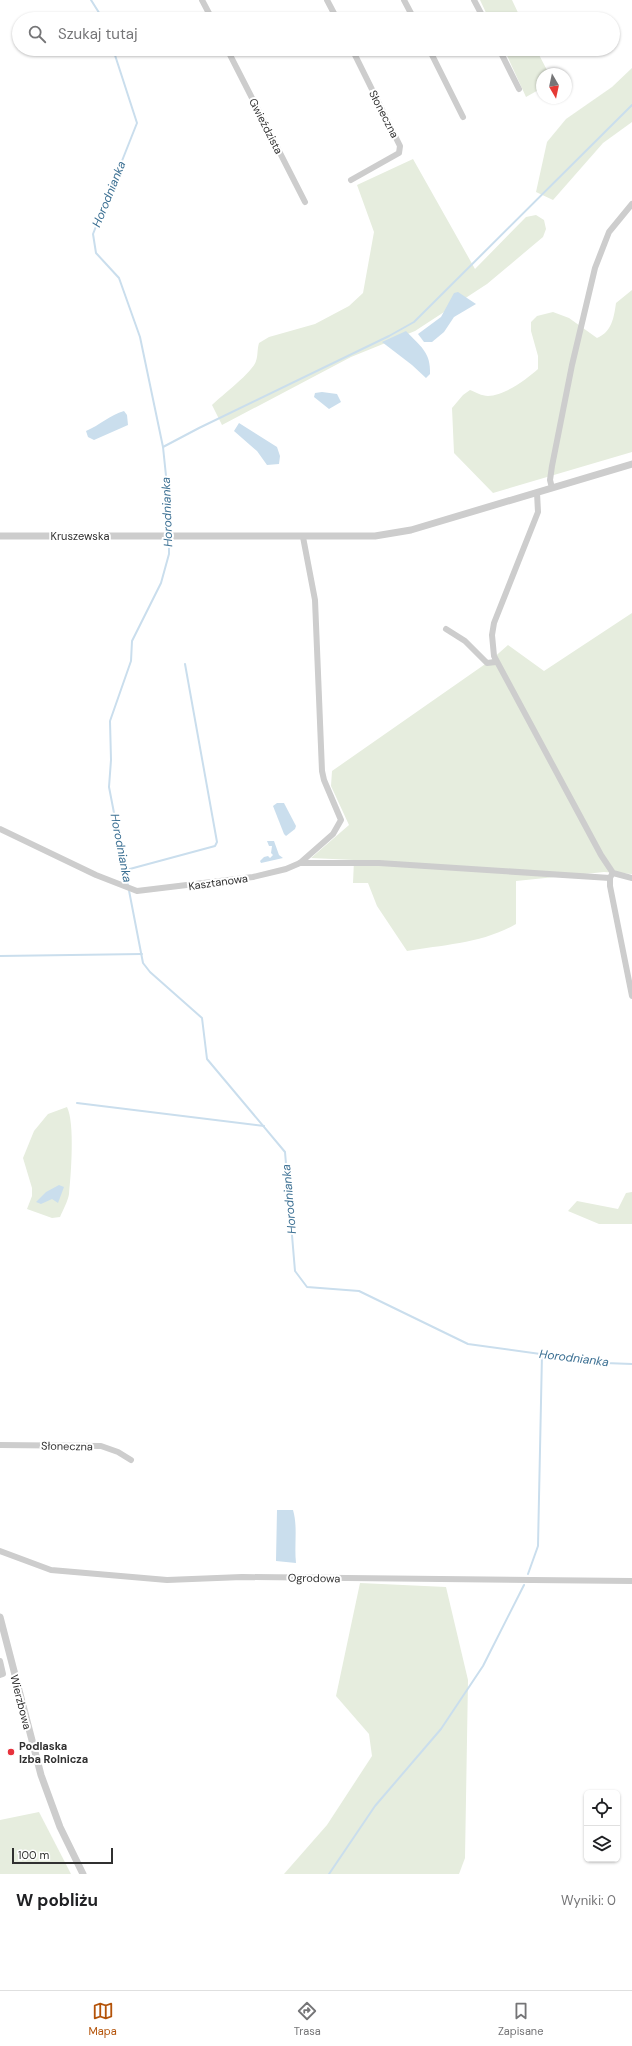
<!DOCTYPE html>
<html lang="pl">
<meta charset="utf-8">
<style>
body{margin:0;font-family:"DM Sans",sans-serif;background:#f6f6f6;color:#202124}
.controls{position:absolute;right:12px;bottom:12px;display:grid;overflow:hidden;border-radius:6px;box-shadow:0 1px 3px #0004}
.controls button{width:36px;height:36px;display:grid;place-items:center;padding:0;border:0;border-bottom:1px solid #e0e0e0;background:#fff;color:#202124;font:20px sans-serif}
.compass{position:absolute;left:536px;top:68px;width:36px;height:36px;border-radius:50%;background:#fff;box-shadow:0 1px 3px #0004;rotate:171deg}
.scale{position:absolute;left:12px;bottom:10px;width:101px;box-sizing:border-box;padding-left:4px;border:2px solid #303030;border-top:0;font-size:11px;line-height:14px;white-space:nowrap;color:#303030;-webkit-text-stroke:3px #fff;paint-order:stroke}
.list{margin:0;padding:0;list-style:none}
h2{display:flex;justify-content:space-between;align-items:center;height:52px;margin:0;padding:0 16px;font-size:17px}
h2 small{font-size:13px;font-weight:400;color:#757577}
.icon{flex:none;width:22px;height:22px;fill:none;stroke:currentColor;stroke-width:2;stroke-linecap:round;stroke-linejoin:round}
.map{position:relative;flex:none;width:632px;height:1874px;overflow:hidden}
.search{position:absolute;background:#fff;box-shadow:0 1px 3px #0004;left:12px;right:12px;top:12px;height:44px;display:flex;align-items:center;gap:10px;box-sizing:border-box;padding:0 14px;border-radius:22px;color:#757577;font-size:15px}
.sheet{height:116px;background:#fff}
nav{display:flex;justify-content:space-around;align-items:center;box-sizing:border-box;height:56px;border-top:1px solid #e0e0e0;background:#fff;font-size:11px;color:#757577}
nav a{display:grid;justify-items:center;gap:2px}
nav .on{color:#b45309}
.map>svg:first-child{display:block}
.green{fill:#e6edde}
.water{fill:#cadeed}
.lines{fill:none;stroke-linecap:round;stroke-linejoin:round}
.stream{stroke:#cadeed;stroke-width:2}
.minor{stroke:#cdcdcd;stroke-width:6}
.tertiary{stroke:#cdcdcd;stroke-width:7}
.poi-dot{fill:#e7323c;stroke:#fff;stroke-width:1.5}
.labels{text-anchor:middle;stroke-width:4;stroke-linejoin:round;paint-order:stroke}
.street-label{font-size:11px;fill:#303030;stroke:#fff}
.poi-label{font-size:11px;font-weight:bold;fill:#303030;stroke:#fff;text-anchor:start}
.water-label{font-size:12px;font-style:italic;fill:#3c7093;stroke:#fff}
</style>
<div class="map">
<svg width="632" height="1874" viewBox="0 0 632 1874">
<rect width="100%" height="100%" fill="#fff"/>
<!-- green -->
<g class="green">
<polygon points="480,0 512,0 521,19 489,19"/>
<polygon points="504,49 536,49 549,74 542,74 542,88 526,97"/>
<polygon points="632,68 632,122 603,143 553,200 536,192 547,142 566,119 612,87"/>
<path d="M413 159 475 269 526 217 536 215 544 220 546 229 543 237 487 284 415 331 351 357 222 425 212 405C221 396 253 372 256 361 258 356 257 350 259 343L269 337 315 324 349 306 363 293 374 232 357 185Z"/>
<path d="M632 290V452L493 493 454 453 452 408 463 395 470 390C475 392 482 396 488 396 504 396 527 379 538 369V356L531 331V322L537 316 553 312 569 318 597 338C612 332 614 317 616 303Z"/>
<path d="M632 613V874L604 872 516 881V924C484 943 443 945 407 951L377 906 368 883H353L354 860 311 858 349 825 331 786 332 771 491 660 508 645 544 671Z"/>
<path d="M67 1107C75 1123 71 1175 69 1194 68 1201 63 1210 60 1217L52 1218 27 1209 32 1196V1188L23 1158 34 1131 48 1114Z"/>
<polygon points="632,1192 632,1224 599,1224 568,1211 577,1201 618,1209 626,1193"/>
<polygon points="360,1583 446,1587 468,1680 465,1858 459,1874 284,1874 327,1825 372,1756 369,1734 336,1696"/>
<polygon points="39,1812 71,1874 0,1874 0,1820"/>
</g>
<!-- water -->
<g class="water">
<polygon points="458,292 476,304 454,317 444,332 432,342 424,342 418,334 441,317 454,293"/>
<path d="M406 331C420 346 431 352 430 374L426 378 412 365 382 342Z"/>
<polygon points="322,392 337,394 341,402 329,409 314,397 315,393"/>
<path d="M124 411 127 415 128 425 94 440 88 437 86 431C100 425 110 415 124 411Z"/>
<polygon points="239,423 277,447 280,456 279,464 267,465 257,451 234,431"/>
<polygon points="277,803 284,803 296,826 295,829 286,836 284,834 273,806"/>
<polygon points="267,841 274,841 279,855 283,858 261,863 260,861 264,857 268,856 270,858 273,855 271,853 272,846 269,846"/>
<polygon points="59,1185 64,1187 58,1203 52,1199 41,1204 36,1202 46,1192"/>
<path d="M277 1510H293C298 1527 294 1545 296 1563L276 1561Z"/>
</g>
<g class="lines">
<!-- stream -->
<g class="stream">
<polyline points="91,0 103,19"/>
<polyline points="113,49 137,123 93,234 96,253 119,278 140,337 163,447 170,514 169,534"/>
<polyline points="163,447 199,428 389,336 414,322 632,105"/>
<polyline points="169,538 169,554 161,583 132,641 131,661 110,721 111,760 109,787 143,963 150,972 202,1018 207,1059 285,1152 295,1271 307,1287 359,1291 468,1344 605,1363 632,1364"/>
<polyline points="126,870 215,846 217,842 185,664"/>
<polyline points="0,956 142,954"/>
<polyline points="77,1103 264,1126"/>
<polyline points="528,1574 538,1546 542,1354"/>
<polyline points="329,1874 375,1806 441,1729 483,1666 524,1585"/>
</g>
<!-- minor -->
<g class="minor">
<polyline points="202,0 212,19"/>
<polyline points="327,0 337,19"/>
<polyline points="404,0 414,19"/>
<polyline points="474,0 484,19"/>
<polyline points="227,49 305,202"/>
<polyline points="429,49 463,117"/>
<polyline points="499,49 519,89"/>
<polyline points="351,180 399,153 400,146 352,49"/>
<polyline points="552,488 550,480 552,466 572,365 595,268 609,232 632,204"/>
<polyline points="537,493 538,512 494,623 492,635 494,656 601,855 613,873 632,878"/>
<polyline points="446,629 465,641 487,663 496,662"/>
<polyline points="0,829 96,875 137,891 253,877 286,869 300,863 333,834 341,820 324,780 322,771 315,600 303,537"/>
<polyline points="300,863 379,863 610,878"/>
<polyline points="612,874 610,878 610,886 632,996"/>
<polyline points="0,1445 101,1446 118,1452 131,1460"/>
<polyline points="0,1551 51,1570 167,1580 242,1577 632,1581"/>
<polyline points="0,1661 3,1674 0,1675"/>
</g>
<!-- tertiary -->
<g class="tertiary">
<polyline points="0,536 375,536 411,530 632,464"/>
<polyline points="0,1617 41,1775 60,1827 83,1874"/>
</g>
</g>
<!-- markers -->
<circle class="poi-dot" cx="11" cy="1752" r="4"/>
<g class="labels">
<!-- street labels -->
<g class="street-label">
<text transform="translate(384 114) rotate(63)" y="4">Słoneczna</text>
<text transform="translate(266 126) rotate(63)" y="4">Gwieździsta</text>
<text x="80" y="540">Kruszewska</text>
<text transform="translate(218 882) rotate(-8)" y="4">Kasztanowa</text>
<text transform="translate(67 1446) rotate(1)" y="4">Słoneczna</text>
<text transform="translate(314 1578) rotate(1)" y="4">Ogrodowa</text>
<text transform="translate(21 1702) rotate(76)" y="4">Wierzbowa</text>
</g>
<!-- poi labels -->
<g class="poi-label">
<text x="19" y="1750">Podlaska<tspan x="19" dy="13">Izba Rolnicza</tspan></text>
</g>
<!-- water labels -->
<g class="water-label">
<text transform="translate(109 194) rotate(-68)" y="4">Horodnianka</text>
<text transform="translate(167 512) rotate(-92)" y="4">Horodnianka</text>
<text transform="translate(121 848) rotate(79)" y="4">Horodnianka</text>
<text transform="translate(289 1199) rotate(-95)" y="4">Horodnianka</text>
<text transform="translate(574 1358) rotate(7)" y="4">Horodnianka</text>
</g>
</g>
</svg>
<div class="controls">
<button><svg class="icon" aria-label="locate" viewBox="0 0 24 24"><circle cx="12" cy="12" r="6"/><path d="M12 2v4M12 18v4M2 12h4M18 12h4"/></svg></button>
<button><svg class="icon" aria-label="layers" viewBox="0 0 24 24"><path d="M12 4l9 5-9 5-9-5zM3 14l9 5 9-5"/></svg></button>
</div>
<svg class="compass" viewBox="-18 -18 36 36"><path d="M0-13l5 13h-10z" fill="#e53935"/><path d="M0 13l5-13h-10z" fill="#757577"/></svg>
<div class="scale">100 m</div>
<div class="search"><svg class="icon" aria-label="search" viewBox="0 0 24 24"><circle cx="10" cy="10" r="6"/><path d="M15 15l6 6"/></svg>Szukaj tutaj</div>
</div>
<section class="sheet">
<h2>W pobliżu<small>Wyniki: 0</small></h2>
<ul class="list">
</ul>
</section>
<nav>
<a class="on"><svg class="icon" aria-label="map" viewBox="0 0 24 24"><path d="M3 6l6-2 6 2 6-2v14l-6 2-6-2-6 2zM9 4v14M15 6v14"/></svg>Mapa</a>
<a><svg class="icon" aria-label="directions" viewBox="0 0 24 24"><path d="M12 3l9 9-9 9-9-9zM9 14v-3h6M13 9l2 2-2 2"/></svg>Trasa</a>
<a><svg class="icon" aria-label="saved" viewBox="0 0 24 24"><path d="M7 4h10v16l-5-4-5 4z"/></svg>Zapisane</a>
</nav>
